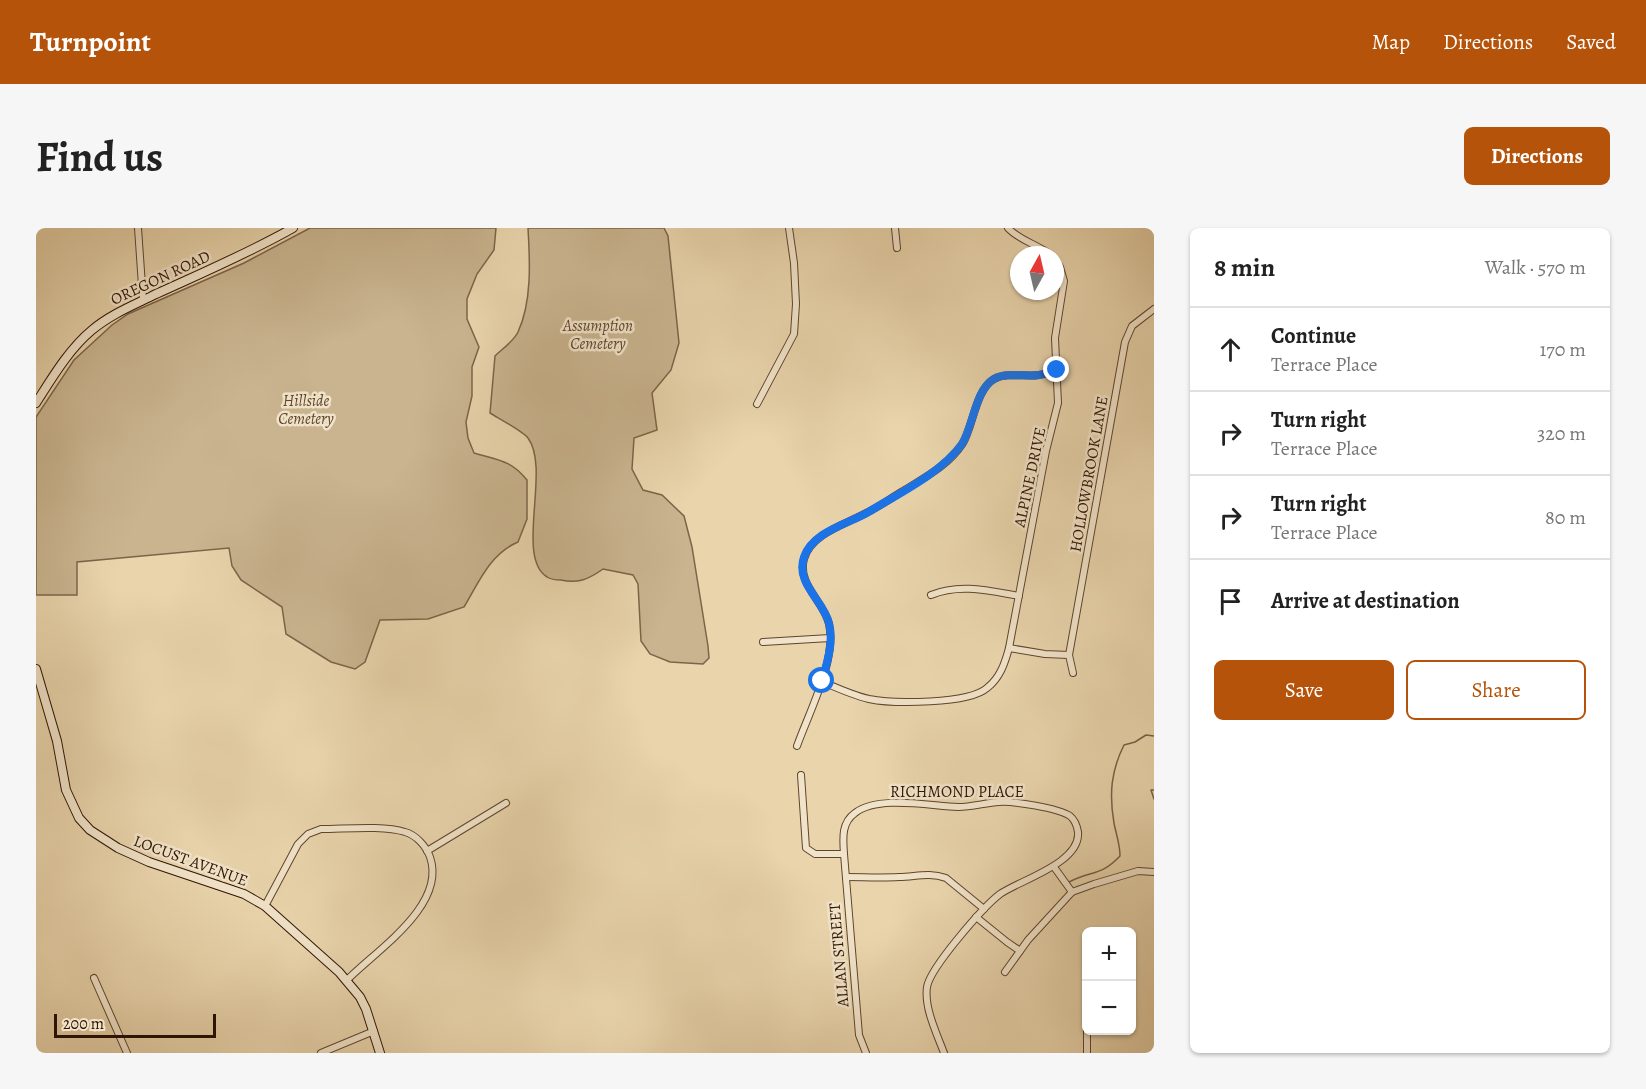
<!DOCTYPE html>
<meta charset="utf-8">
<style>
body{margin:0;font-family:Alegreya,serif;background:#f6f6f6;color:#222}
.controls{position:absolute;right:18px;bottom:18px;display:grid;overflow:hidden;border-radius:9px;box-shadow:0 2px 4px #0004}
.controls button{width:54px;height:54px;display:grid;place-items:center;padding:0;border:0;border-bottom:2px solid #e0e0e0;background:#fff;color:#222;font:30px sans-serif}
.compass{position:absolute;left:974px;top:18px;width:54px;height:54px;border-radius:50%;background:#fff;box-shadow:0 2px 4px #0004;rotate:8deg}
.scale{position:absolute;left:18px;bottom:15px;width:162px;box-sizing:border-box;padding-left:6px;border:3px solid #2f1503;border-top:0;font-size:16px;line-height:21px;white-space:nowrap;color:#2f1503;-webkit-text-stroke:4px #f1e3c9;paint-order:stroke}
.stop{position:absolute;width:18px;height:18px;margin:-14px;border:4px solid #1a73e8;border-radius:50%;background:#fff}
.stop.end{background:#1a73e8;border-color:#fff;box-shadow:0 2px 6px #0008}
.list{margin:0;padding:0;list-style:none}
h2{display:flex;justify-content:space-between;align-items:center;height:78px;margin:0;padding:0 24px;font-size:26px}
h2 small{font-size:20px;font-weight:400;color:#767676}
.list li{display:grid;grid-template-columns:39px 1fr auto;gap:18px;align-items:center;box-sizing:border-box;height:84px;padding:0 24px;border-top:2px solid #e0e0e0}
.list b{display:block;font-size:22px;white-space:nowrap}
.list p{margin:0;font-size:20px;white-space:nowrap;color:#767676}
.list em{font-size:20px;font-style:normal;color:#767676}
.actions{display:flex;gap:12px;padding:18px 24px}
.actions a{flex:1;padding:14px 0;border:2px solid #b45309;border-radius:9px;text-align:center;font-size:21px;color:#b45309}
.actions .main{background:#b45309;color:#fff}
.icon{flex:none;width:33px;height:33px;fill:none;stroke:currentColor;stroke-width:2;stroke-linecap:round;stroke-linejoin:round}
.map{position:relative;flex:none;width:1118px;height:825px;overflow:hidden;border-radius:9px}
header{display:flex;align-items:center;gap:36px;box-sizing:border-box;height:84px;padding:0 30px;background:#b45309;color:#fff}
header strong{font-size:28px}
nav{display:flex;gap:33px;margin-inline-start:auto;font-size:21px}
.intro{display:flex;align-items:center;justify-content:space-between;box-sizing:border-box;height:144px;padding:0 36px}
h1{margin:0;font-size:42px}
.button{padding:15px 27px;border-radius:9px;background:#b45309;color:#fff;font-size:21px;font-weight:700}
main{display:flex;gap:36px;padding:0 36px}
aside{flex:1;background:#fff;border-radius:9px;box-shadow:0 2px 4px #0004}
.map>svg:first-child{display:block}
.green{fill:#c9b48f;stroke:#7c6449;stroke-width:1.5}
.lines{fill:none;stroke-linecap:round;stroke-linejoin:round}
.stream{stroke:#796146;stroke-width:1.5}
.street-casing{stroke:#5e452d;stroke-width:8}
.secondary-casing{stroke:#2f1503;stroke-width:10}
.street{stroke:#f1e3c9;stroke-width:6}
.secondary{stroke:#f1e3c9;stroke-width:8}
.route{stroke:#1a73e8;stroke-width:8}
.labels{text-anchor:middle;stroke-width:5;stroke-linejoin:round;paint-order:stroke}
.street-label{font-size:16px;fill:#2f1503;stroke:#f1e3c9}
.park-label{font-size:16px;font-style:italic;fill:#5d452d;stroke:#f1e3c9}
</style>
<header>
<strong>Turnpoint</strong>
<nav><a>Map</a><a>Directions</a><a>Saved</a></nav>
</header>
<div class="intro"><h1>Find us</h1><a class="button">Directions</a></div>
<main>
<div class="map">
<svg width="1118" height="825" viewBox="0 0 1118 825">
<rect width="100%" height="100%" fill="#e9d4ac"/>
<filter id="stains"><feTurbulence type="fractalNoise" baseFrequency=".00333" numOctaves="4"/><feColorMatrix values="0 0 0 0 .2 0 0 0 0 .09 0 0 0 0 .02 0 0 0 .5 -.17"/></filter>
<radialGradient id="worn" r=".72"><stop offset=".6" stop-color="#630" stop-opacity="0"/><stop offset="1" stop-color="#630" stop-opacity=".3"/></radialGradient>
<!-- green -->
<g class="green">
<path d="M274 0H460L458 22 441 46 431 71V91L443 119 436 139V168L430 194 432 210 438 225C462 232 475 232 491 252V291L482 314C454 326 443 354 428 379L392 391 344 392 329 434 319 441 295 434 250 406 246 379 205 352 196 338 193 320 41 334V367H0V189L38 132 76 97 92 86 208 35Z"/>
<path d="M492 0H628L632 8 643 115 635 142 616 165 621 202 598 210 596 241 607 262 626 267 648 288 656 319 672 418 673 430 667 436 634 434 614 426 605 413 602 356 597 347 567 341C553 351 542 356 525 352 521 352 514 351 511 349 479 329 515 241 492 210 488 204 462 190 454 185L459 128C466 121 478 113 482 104 496 74 494 33 492 0Z"/>
</g>
<g class="lines">
<!-- stream -->
<g class="stream">
<polyline points="1118,562 1115,562 1118,571"/>
<path d="M1033 654C1056 642 1064 649 1084 628 1084 616 1080 606 1078 595 1073 566 1075 543 1088 517L1099 514 1110 507 1118 508"/>
</g>
<defs>
<g id="street">
<polyline points="102,0 107,72"/>
<polyline points="859,0 861,20"/>
<path d="M972 0C984 13 1001 16 1015 27"/>
<polyline points="721,176 758,106 760,76 758,35 753,0"/>
<path d="M895 367C924 355 954 363 983 368"/>
<polyline points="727,414 794,410"/>
<polyline points="973,420 1009,426 1033,427"/>
<polyline points="1037,445 1033,427 1089,114 1096,98 1118,81"/>
<path d="M785 453C801 460 816 467 833 471 857 476 933 476 951 460 964 450 969 435 973 420L1010 223 1022 175 1019 110 1028 53 1024 39 1019 32"/>
<path d="M761 518C773 484 801 432 793 396 788 373 761 357 768 331 775 305 811 296 832 284 844 278 855 270 867 263 889 249 912 238 927 215 937 198 940 161 958 151 971 144 990 149 1003 147 1009 146 1015 144 1021 142"/>
<polyline points="765,547 770,620 779,626 808,626"/>
<polyline points="391,623 470,575"/>
<polyline points="1018,639 1036,664"/>
<path d="M810 649C827 649 845 650 863 649 879 649 893 644 910 650L948 681"/>
<path d="M229 678 262 616 272 606 285 601C309 601 347 597 369 604 380 607 390 618 394 629 411 678 339 723 310 753"/>
<polyline points="940,689 971,714 984,723"/>
<polyline points="969,744 992,712 1036,664 1058,656 1102,643 1118,644"/>
<polyline points="58,750 91,825"/>
<polyline points="285,825 338,803"/>
<path d="M830 825 823 807 808 626C807 611 805 595 819 585 842 567 894 578 922 579 936 579 949 575 963 574 978 573 1022 580 1034 588 1039 592 1041 598 1042 604 1045 635 984 652 964 666 947 679 894 740 891 759 888 780 901 806 908 825"/>
<polyline points="1051,825 1051,802"/>
</g>
<g id="secondary">
<path d="M0 175C16 150 33 121 56 102 75 86 98 77 120 66 166 45 213 25 257 0"/>
<polyline points="0,441 21,513 30,562 43,590 54,602 82,620 113,634 208,666 229,678 303,744 324,769 330,781 344,825"/>
</g>
</defs>
<!-- street casing -->
<use href="#street" class="street-casing"/>
<!-- secondary casing -->
<use href="#secondary" class="secondary-casing"/>
<!-- street -->
<use href="#street" class="street"/>
<!-- secondary -->
<use href="#secondary" class="secondary"/>
</g>
<g class="lines">
<!-- route -->
<path class="route" d="M786 453C791 435 798 414 793 395 787 372 759 355 768 329 777 303 813 296 834 283 864 265 906 244 926 216 937 199 939 162 958 151 970 144 990 149 1003 147 1009 146 1015 144 1021 142"/>
</g>
<g class="labels">
<!-- street labels -->
<g class="street-label">
<text transform="translate(124 49) rotate(-25)" y="6">OREGON ROAD</text>
<text transform="translate(1052 246) rotate(-80)" y="6">HOLLOWBROOK LANE</text>
<text transform="translate(993 249) rotate(-78)" y="6">ALPINE DRIVE</text>
<text x="921" y="569">RICHMOND PLACE</text>
<text transform="translate(155 632) rotate(20)" y="6">LOCUST AVENUE</text>
<text transform="translate(802 727) rotate(-95)" y="6">ALLAN STREET</text>
</g>
<!-- park labels -->
<g class="park-label">
<text x="562" y="103">Assumption<tspan x="562" dy="18">Cemetery</tspan></text>
<text x="270" y="178">Hillside<tspan x="270" dy="18">Cemetery</tspan></text>
</g>
</g>
<rect width="100%" height="100%" filter="url(#stains)"/>
<rect width="100%" height="100%" fill="url(#worn)"/>
</svg>
<div class="controls">
<button>+</button>
<button>−</button>
</div>
<svg class="compass" viewBox="-18 -18 36 36"><path d="M0-13l5 13h-10z" fill="#e53935"/><path d="M0 13l5-13h-10z" fill="#767676"/></svg>
<div class="scale">200 m</div>
<div class="stop" style="left:786px;top:453px"></div>
<div class="stop end" style="left:1021px;top:142px"></div>
</div>
<aside>
<h2>8 min<small>Walk · 570 m</small></h2>
<ul class="list">
<li><svg class="icon" aria-label="ahead" viewBox="0 0 24 24"><path d="M12 20V5M6 11l6-6 6 6"/></svg><div><b>Continue</b><p>Terrace Place</p></div><em>170 m</em></li>
<li><svg class="icon" aria-label="right" viewBox="0 0 24 24"><path d="M7 20v-9h11M14 6l5 5-5 5"/></svg><div><b>Turn right</b><p>Terrace Place</p></div><em>320 m</em></li>
<li><svg class="icon" aria-label="right" viewBox="0 0 24 24"><path d="M7 20v-9h11M14 6l5 5-5 5"/></svg><div><b>Turn right</b><p>Terrace Place</p></div><em>80 m</em></li>
<li><svg class="icon" aria-label="arrive" viewBox="0 0 24 24"><path d="M6 21V4h12l-3 4 3 4H6"/></svg><div><b>Arrive at destination</b></div></li>
</ul>
<div class="actions"><a class="main">Save</a><a>Share</a></div>
</aside>
</main>
